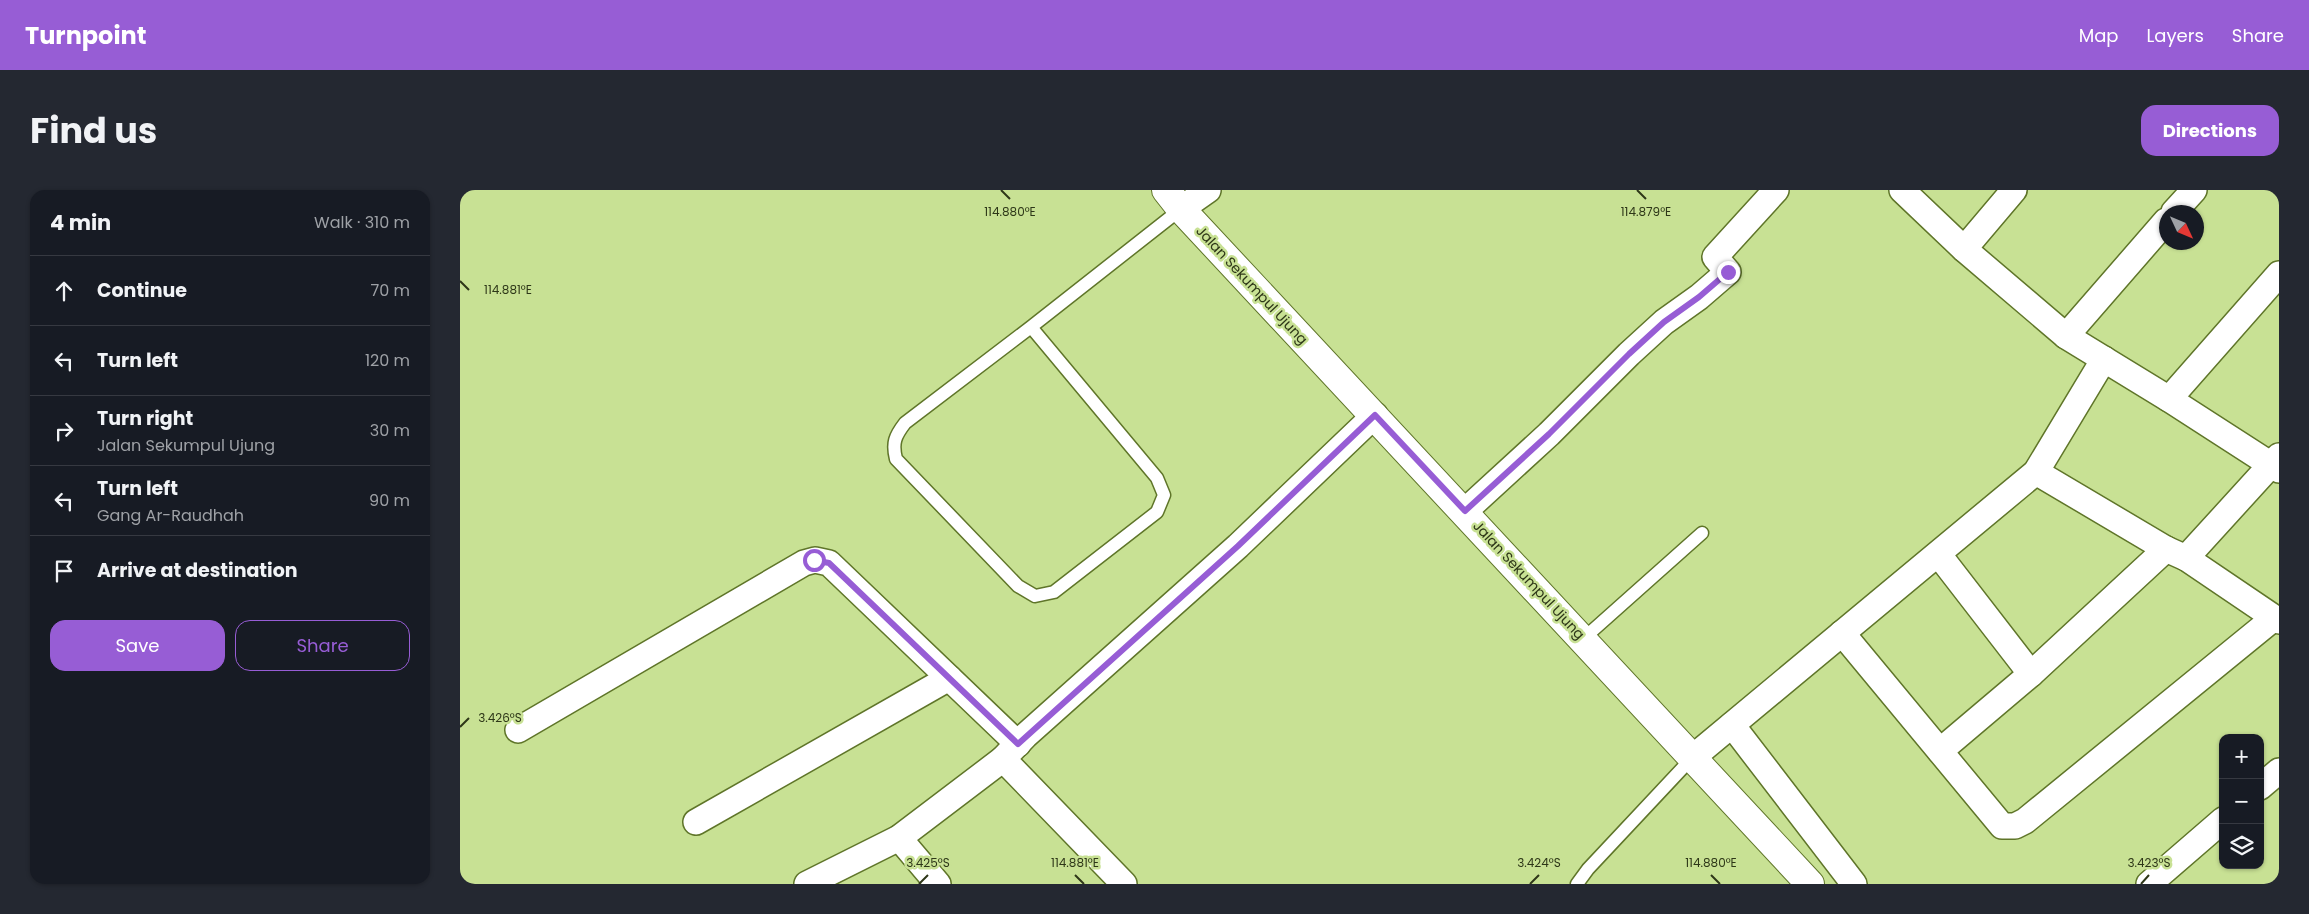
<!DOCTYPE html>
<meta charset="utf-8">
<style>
body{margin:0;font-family:Poppins,sans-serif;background:#242831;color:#f1f3f6}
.controls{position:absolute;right:15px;bottom:15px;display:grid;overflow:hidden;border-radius:10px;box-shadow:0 1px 4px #0004}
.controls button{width:45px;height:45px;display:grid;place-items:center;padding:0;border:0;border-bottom:1px solid #363941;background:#171b24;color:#f1f3f6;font:25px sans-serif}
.compass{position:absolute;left:1699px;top:15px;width:45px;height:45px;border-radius:50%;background:#171b24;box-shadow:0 1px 4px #0004;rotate:134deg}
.stop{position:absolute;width:15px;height:15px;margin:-11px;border:4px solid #975dd5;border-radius:50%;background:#fff}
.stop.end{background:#975dd5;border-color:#fff;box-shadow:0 1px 5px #0008}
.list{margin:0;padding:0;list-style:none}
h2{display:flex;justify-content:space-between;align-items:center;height:65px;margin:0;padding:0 20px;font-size:21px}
h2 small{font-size:16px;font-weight:400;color:#9ea1a6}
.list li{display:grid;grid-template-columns:32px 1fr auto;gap:15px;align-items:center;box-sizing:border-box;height:70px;padding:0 20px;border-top:1px solid #363941}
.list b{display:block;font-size:19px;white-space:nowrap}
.list p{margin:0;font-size:16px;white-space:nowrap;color:#9ea1a6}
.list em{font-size:16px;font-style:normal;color:#9ea1a6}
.actions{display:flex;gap:10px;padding:15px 20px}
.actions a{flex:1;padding:11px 0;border:1px solid #975dd5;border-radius:15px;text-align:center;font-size:18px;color:#975dd5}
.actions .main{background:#975dd5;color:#fff}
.icon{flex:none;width:28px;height:28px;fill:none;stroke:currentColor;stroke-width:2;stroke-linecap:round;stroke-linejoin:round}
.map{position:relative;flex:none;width:1819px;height:694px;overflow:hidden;border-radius:15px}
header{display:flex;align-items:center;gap:30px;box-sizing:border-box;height:70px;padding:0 25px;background:#975dd5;color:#fff}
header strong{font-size:24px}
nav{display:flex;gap:28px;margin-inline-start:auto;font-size:18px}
.intro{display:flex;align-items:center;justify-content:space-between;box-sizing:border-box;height:120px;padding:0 30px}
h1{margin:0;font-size:35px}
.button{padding:12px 22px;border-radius:15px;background:#975dd5;color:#fff;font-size:18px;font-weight:700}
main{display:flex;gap:30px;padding:0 30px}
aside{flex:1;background:#171b24;border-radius:15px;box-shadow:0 1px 4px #0004}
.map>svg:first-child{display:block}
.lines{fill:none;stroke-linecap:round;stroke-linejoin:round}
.service-casing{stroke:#5f7529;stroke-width:15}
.minor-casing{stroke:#5f7529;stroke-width:28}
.secondary-casing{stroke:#5f7529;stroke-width:30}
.service{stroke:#fff;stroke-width:12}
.minor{stroke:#fff;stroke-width:25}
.secondary{stroke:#fff;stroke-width:28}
.route{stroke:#975dd5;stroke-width:6}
.ticks{fill:none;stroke:#2e3718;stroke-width:2}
.labels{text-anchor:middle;stroke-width:5;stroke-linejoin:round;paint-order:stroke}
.street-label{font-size:14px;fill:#2e3718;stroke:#c8e194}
.ticks-label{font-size:12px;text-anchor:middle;fill:#2e3718;stroke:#c8e194;stroke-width:5;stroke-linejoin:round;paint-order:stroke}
</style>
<header>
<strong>Turnpoint</strong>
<nav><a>Map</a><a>Layers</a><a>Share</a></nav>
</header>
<div class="intro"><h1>Find us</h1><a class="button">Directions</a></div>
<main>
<aside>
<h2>4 min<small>Walk · 310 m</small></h2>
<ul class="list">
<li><svg class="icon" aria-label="ahead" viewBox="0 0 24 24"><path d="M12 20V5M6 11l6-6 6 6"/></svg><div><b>Continue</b></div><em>70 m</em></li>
<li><svg class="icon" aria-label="left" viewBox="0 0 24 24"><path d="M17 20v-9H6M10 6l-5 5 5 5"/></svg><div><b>Turn left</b></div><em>120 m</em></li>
<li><svg class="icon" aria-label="right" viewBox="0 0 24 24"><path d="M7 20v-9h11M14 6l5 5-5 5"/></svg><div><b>Turn right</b><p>Jalan Sekumpul Ujung</p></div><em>30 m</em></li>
<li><svg class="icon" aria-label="left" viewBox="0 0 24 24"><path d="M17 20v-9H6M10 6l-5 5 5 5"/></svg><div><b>Turn left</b><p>Gang Ar-Raudhah</p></div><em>90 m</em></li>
<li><svg class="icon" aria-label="arrive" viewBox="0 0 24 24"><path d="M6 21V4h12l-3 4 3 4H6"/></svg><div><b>Arrive at destination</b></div></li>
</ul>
<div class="actions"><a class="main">Save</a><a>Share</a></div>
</aside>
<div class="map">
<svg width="1819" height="694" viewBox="0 0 1819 694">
<rect width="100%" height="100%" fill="#c8e194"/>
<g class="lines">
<defs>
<g id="service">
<path d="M571 137 697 288 704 305 697 322 594 402 575 406 558 396 436 269C432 253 435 246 445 233L571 137 721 19"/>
<polyline points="1123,449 1242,343"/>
<polyline points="1117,694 1128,679 1232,568"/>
</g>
<g id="minor">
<polyline points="1442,0 1504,59 1606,146 1709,209 1819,280"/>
<polyline points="721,19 748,0"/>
<polyline points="1714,22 1734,0"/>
<polyline points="1504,59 1554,0"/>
<polyline points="1606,146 1706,31"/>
<polyline points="1709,209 1819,84"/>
<polyline points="1576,282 1706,359 1726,368 1819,431"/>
<polyline points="1005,321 1089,244 1169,164 1204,132 1239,107 1268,82 1255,67 1316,0"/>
<polyline points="1479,365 1571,484"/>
<polyline points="1726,368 1819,266"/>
<polyline points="1382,443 1542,636 1555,636 1565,631 1814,428"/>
<polyline points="1272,535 1394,694"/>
<polyline points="58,540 344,373 355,370 369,373 558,554"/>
<polyline points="1480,561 1571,484 1706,359"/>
<polyline points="1232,568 1576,282 1644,169"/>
<polyline points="1800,597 1819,581"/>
<polyline points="236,632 489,488"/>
<polyline points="439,648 478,694"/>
<polyline points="347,694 439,648 543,569"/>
<polyline points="664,694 543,569 565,546 778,356 915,225"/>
<polyline points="1689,694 1763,630"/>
</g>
<polyline id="secondary" points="706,0 721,19 1350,694"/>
</defs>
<!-- service casing -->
<use href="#service" class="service-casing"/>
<!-- minor casing -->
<use href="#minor" class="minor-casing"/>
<!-- secondary casing -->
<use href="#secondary" class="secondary-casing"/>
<!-- service -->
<use href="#service" class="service"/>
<!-- minor -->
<use href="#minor" class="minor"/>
<!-- secondary -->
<use href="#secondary" class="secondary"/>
</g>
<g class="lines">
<!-- route -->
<polyline class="route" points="354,370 369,373 558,554 778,356 915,225 1005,321 1089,244 1169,164 1204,132 1239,107 1268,82"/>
</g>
<!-- ticks -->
<path class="ticks" d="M541 0 550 9M1177 0 1186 9M0 91 9 100M0 537 9 528M615 685 624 694M1251 685 1260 694M459 694 468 685M1070 694 1079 685M1681 694 1689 685"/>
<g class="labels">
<!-- street labels -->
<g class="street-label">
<text transform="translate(792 95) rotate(47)" y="5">Jalan Sekumpul Ujung</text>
<text transform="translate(1069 390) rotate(47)" y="5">Jalan Sekumpul Ujung</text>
</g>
</g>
<g class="ticks-label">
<text x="550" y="26">114.880°E</text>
<text x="1186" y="26">114.879°E</text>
<text x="48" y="104">114.881°E</text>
<text x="40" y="532">3.426°S</text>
<text x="468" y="677">3.425°S</text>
<text x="1079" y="677">3.424°S</text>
<text x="1689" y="677">3.423°S</text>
<text x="615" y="677">114.881°E</text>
<text x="1251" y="677">114.880°E</text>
</g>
</svg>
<div class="controls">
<button>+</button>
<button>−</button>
<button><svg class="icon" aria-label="layers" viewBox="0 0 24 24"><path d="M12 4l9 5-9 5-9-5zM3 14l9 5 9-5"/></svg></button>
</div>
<svg class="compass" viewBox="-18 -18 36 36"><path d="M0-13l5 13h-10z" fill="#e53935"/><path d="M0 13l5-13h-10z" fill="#9ea1a6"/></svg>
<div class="stop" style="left:354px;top:370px"></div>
<div class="stop end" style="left:1268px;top:82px"></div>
</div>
</main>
